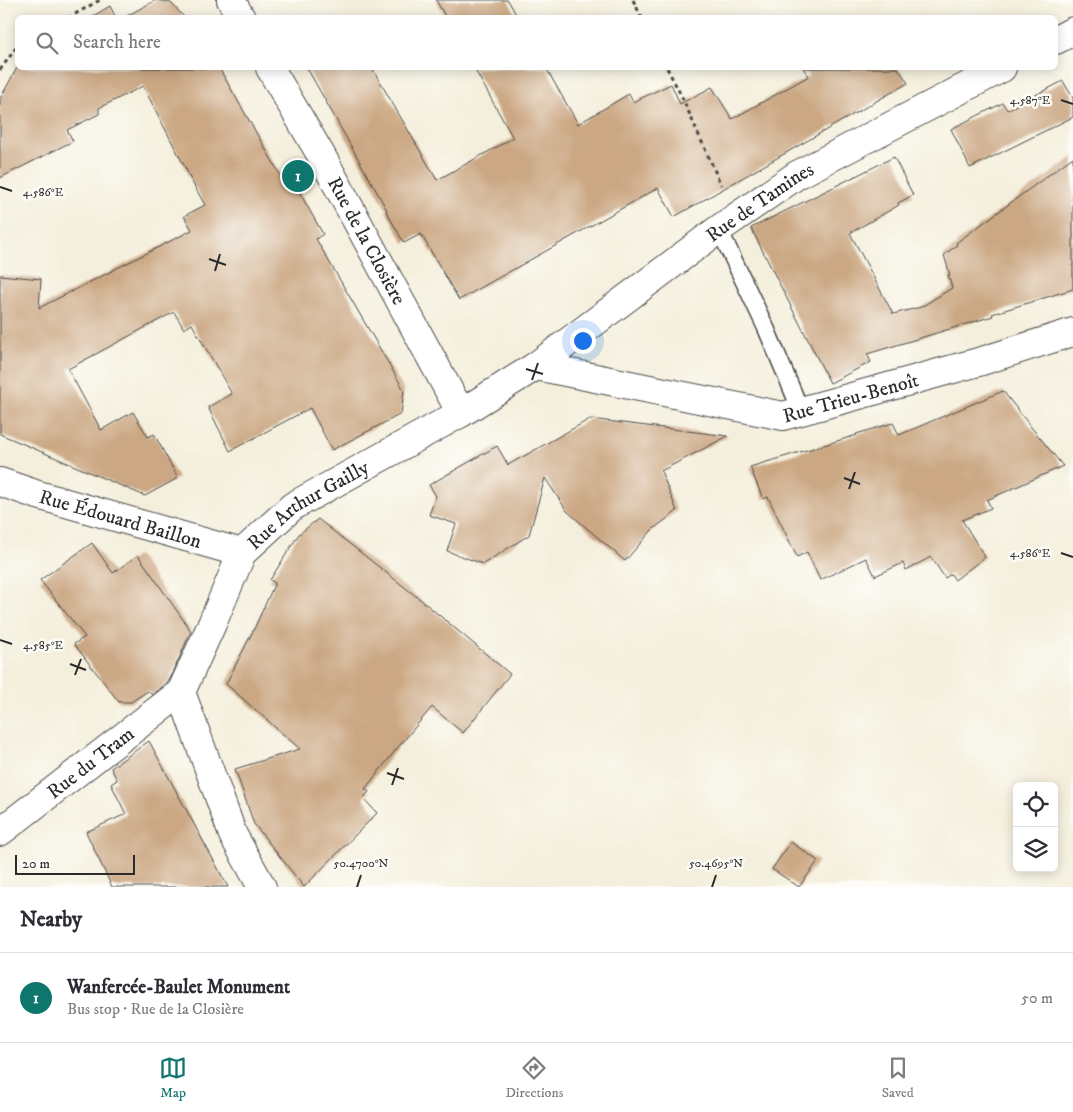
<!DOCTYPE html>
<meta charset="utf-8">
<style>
body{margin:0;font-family:"IM FELL DW Pica",serif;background:#f2f2f3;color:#2b2b33}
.controls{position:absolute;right:15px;bottom:15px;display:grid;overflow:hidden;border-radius:8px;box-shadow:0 2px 12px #0003}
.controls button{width:45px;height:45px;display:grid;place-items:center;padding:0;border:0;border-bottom:1px solid #e1e1e2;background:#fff;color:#2b2b33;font:25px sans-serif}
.scale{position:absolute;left:15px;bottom:12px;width:120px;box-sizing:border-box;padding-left:5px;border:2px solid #2b2b2b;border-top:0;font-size:14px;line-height:18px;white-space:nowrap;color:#2b2b2b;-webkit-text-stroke:4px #fdfcf7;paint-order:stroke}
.you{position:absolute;left:582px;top:340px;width:18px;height:18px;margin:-12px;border:4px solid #fff;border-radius:50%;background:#1a73e8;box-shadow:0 0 0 8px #1a73e833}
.badge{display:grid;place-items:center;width:32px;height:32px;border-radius:50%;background:#0f766e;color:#fff;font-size:16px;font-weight:700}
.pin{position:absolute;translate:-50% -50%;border:2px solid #fff;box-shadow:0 1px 5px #0006}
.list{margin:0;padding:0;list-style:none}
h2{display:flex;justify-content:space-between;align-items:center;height:65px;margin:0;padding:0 20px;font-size:21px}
h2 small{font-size:16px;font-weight:400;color:#7c7c81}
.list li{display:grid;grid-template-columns:32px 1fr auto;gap:15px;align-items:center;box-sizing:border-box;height:90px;padding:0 20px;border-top:1px solid #e1e1e2}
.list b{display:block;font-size:19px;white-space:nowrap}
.list p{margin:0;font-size:16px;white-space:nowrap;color:#7c7c81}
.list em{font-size:16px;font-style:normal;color:#7c7c81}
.icon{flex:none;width:28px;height:28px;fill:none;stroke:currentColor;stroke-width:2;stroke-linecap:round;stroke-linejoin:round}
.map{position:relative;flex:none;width:1073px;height:887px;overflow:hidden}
.search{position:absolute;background:#fff;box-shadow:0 2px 12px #0003;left:15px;right:15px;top:15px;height:55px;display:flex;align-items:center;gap:12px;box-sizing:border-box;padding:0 18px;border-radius:8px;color:#7c7c81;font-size:19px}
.sheet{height:155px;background:#fff}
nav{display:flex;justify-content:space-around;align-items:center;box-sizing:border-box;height:70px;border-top:1px solid #e1e1e2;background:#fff;font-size:14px;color:#7c7c81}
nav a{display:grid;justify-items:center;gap:2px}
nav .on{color:#0f766e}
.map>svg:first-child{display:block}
.building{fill:#cba783}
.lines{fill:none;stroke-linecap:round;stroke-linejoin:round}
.lane-casing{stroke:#494846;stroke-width:19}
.street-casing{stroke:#494846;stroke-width:30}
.path{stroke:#494846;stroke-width:3;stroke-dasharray:4 4;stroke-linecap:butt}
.lane{stroke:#fff;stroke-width:16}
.street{stroke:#fff;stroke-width:28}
.ticks{fill:none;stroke:#2b2b2b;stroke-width:2}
.labels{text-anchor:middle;stroke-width:5;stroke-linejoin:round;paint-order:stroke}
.street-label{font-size:20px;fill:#2b2b2b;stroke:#fdfcf7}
.ticks-label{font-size:12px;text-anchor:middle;fill:#2b2b2b;stroke:#fdfcf7;stroke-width:5;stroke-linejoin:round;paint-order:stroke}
</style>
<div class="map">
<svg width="1073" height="887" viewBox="0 0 1073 887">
<rect width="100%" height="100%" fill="#fdfcf7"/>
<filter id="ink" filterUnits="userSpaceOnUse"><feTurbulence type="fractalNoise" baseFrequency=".02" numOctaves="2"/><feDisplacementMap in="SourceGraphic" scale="10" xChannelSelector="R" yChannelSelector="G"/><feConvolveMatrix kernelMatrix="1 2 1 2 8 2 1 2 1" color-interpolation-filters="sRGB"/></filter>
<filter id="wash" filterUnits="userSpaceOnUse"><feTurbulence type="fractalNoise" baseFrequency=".0096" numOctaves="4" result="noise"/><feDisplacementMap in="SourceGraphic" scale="20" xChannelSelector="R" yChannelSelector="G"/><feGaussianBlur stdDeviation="1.12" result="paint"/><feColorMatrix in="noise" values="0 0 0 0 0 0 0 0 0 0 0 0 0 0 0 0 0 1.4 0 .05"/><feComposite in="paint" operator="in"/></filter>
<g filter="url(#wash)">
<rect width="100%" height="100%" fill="#f4efdc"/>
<g id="blocks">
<!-- building -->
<g class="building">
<polygon points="156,0 171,3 185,18 123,18"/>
<polygon points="436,0 508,0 518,18 446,18"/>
<polygon points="110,6 116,18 90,18"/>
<polygon points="18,66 18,68 219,68 285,183 292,179 323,234 316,239 404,390 401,414 332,450 310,408 230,451 208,407 232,394 192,324 184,329 174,312 68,369 101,430 133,412 148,437 154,434 178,478 145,496 0,434 0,275 41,279 39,308 192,230 184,216 205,205 187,173 188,173 143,86 99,108 99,114 67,130 73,141 0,178 0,99"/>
<polygon points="307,68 372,68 437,180 513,138 474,68 546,68 578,124 629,94 633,102 671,84 680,104 712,87 732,119 809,76 803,68 898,68 908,83 674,217 658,188 459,300 421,234 404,243 386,211 387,210"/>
<polygon points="1063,81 1073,98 1073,117 970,168 951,129 1003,103 1007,110"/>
<polygon points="894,157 913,195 898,203 899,205 850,233 893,314 921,307 952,288 948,275 950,275 944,255 957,245 956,243 1073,157 1073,289 992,314 993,316 867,354 871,362 830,383 751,228"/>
<polygon points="1003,391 1031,427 1063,466 987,500 991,508 962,520 985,557 955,580 951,574 945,578 931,557 906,570 903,563 875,576 866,558 820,580 807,552 797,557 768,497 763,499 750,467 857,435 856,434 893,423 899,435"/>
<polygon points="590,419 728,436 661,471 677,511 652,530 625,561 567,511 545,478 529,535 483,564 447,551 456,524 429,515 436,496 429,485 497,446 508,465"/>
<polygon points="318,519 421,600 510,674 463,733 432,707 395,751 365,789 369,792 363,798 377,813 304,887 254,824 235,769 300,749 226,684 254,629 275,583 270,580 299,534"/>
<polygon points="92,543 113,573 138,555 191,631 170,679 167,683 152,695 148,691 131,702 119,702 74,644 85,637 40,580"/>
<polygon points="149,741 228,887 112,887 86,832 126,814 111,784 117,780 111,768"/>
<polygon points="791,842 818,861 799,887 772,869"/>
</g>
</g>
</g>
<g filter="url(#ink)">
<use href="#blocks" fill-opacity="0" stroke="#494846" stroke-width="1"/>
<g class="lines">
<defs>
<polyline id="lane" points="719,229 766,328 801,411"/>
<g id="street">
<polyline points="231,0 241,18"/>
<polyline points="1056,40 1073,31"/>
<path id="s1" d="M270 68 321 155 461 413"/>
<path id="s2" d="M536 366 783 416 982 361 1073 332"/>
<path id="s3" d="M0 482 38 495 242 553"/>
<path id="s4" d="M0 832 181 692"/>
<path id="s5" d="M262 887 233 835 181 692 212 624 242 553 293 506 461 413 536 366 719 229 797 175 1002 68"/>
</g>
</defs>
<!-- lane casing -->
<use href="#lane" class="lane-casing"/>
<!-- street casing -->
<use href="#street" class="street-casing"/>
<!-- path -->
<g class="path">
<polyline points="633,0 642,18"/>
<polyline points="68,18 100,0"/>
<polyline points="667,68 682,97 721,185"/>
<polyline points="0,70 18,45"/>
</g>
<!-- lane -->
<use href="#lane" class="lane"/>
<!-- street -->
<use href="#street" class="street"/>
</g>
</g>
<!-- ticks -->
<path class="ticks" d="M1061 100 1073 104M0 187 12 191M209 259 226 265M215 271 220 254M526 369 543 374M532 380 538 363M844 478 860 484M849 489 855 472M1061 553 1073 557M0 640 12 644M70 664 86 670M75 675 81 659M387 773 404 779M392 785 398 768M357 887 361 875M712 887 716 875"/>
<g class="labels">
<!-- street labels -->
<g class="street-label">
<text dy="7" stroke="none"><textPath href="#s5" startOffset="991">Rue de Tamines</textPath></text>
<text dy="7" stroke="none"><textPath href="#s1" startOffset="198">Rue de la Closière</textPath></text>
<text dy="7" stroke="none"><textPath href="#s2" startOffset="322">Rue Trieu-Benoît</textPath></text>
<text dy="7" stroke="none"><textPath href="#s5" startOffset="446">Rue Arthur Gailly</textPath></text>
<text dy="7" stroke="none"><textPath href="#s3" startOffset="126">Rue Édouard Baillon</textPath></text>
<text dy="7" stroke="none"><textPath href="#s4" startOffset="114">Rue du Tram</textPath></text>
</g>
</g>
<g class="ticks-label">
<text x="1030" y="104">4.587°E</text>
<text x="43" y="196">4.586°E</text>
<text x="1030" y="557">4.586°E</text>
<text x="43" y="649">4.585°E</text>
<text x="361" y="867">50.4700°N</text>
<text x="716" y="867">50.4695°N</text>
</g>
</svg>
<div class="controls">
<button><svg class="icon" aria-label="locate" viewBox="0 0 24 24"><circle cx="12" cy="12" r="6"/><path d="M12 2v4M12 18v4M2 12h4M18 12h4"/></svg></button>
<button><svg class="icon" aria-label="layers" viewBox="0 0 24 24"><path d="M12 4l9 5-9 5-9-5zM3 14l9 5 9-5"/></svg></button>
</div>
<div class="scale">20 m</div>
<div class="you"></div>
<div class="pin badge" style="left:298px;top:176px">1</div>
<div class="search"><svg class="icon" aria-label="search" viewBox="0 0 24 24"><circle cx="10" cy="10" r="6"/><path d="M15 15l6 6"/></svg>Search here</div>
</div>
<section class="sheet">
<h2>Nearby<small></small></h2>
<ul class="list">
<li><span class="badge">1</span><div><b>Wanfercée-Baulet Monument</b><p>Bus stop · Rue de la Closière</p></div><em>50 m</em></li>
</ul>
</section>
<nav>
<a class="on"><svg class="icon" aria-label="map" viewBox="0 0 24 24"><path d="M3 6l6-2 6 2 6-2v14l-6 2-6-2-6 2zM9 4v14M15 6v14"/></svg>Map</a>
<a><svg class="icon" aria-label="directions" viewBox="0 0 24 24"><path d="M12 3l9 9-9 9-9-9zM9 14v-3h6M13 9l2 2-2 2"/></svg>Directions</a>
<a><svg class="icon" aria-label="saved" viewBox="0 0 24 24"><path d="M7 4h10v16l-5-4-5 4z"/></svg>Saved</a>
</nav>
